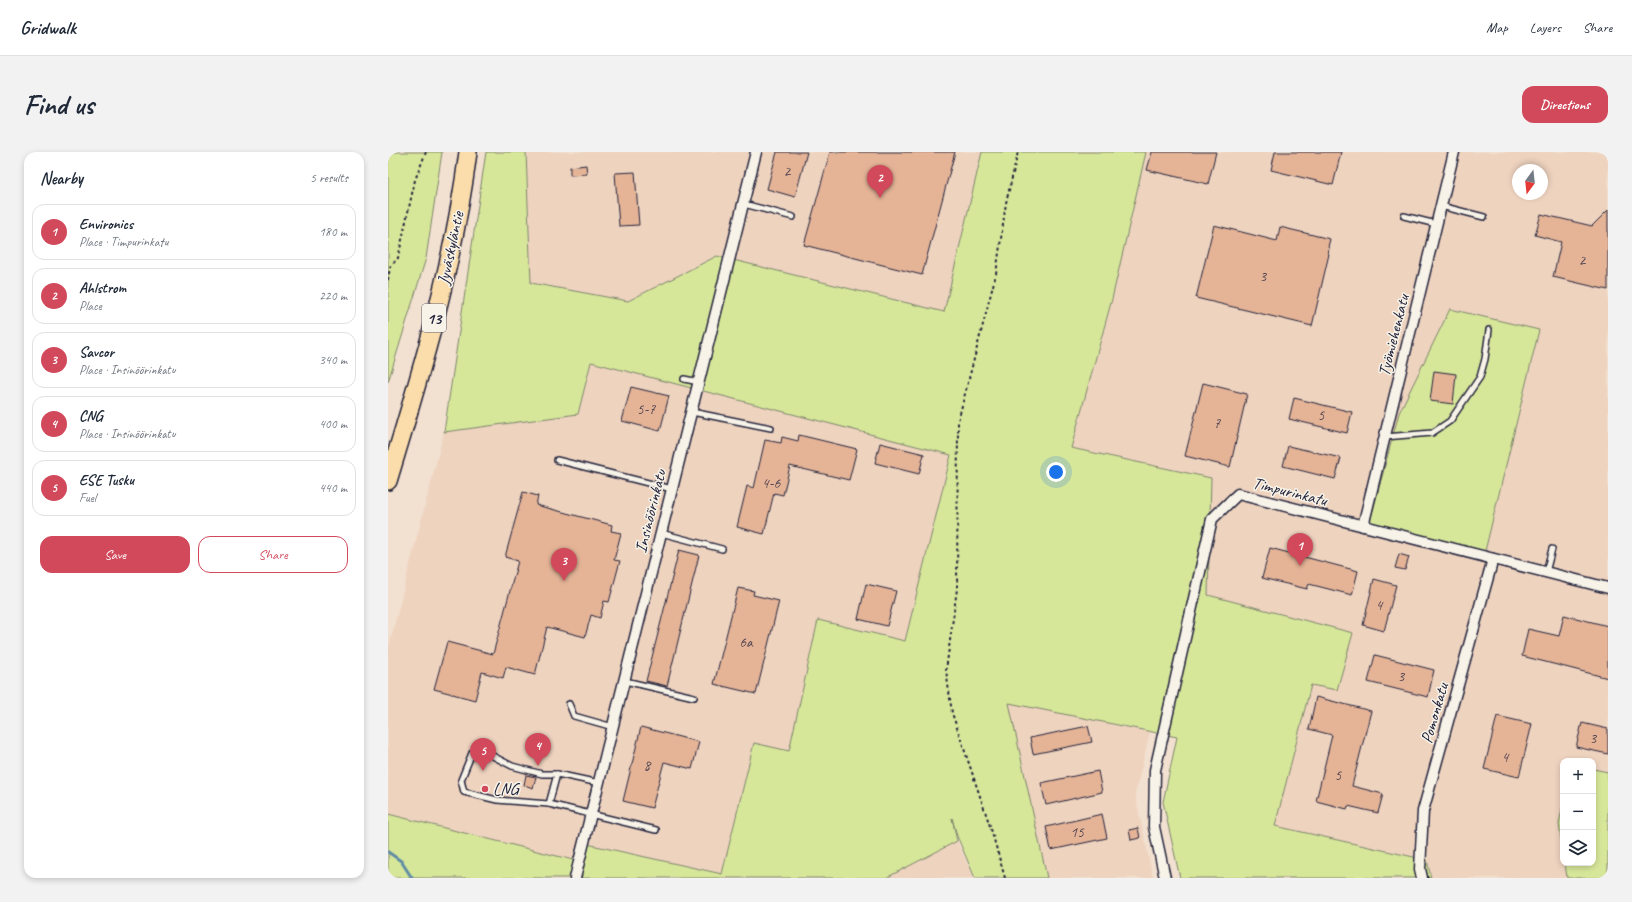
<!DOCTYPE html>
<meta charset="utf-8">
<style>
body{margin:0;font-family:Caveat,sans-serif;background:#f2f2f3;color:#1f2937}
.controls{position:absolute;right:12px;bottom:12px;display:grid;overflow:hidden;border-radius:8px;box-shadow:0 2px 6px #0003}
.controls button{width:36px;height:36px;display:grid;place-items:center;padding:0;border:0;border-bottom:1px solid #e0e1e3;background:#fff;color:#1f2937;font:20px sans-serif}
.compass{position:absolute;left:1124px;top:12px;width:36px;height:36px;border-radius:50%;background:#fff;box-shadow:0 2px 6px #0003;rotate:195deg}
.you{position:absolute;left:668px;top:320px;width:14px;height:14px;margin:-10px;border:3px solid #fff;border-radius:50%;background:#1a73e8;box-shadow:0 0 0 6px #1a73e833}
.badge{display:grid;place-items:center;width:26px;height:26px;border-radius:50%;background:#d1495b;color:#fff;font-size:13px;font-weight:700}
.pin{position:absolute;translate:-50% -33px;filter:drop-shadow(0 1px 2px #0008)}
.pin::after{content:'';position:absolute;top:21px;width:14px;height:12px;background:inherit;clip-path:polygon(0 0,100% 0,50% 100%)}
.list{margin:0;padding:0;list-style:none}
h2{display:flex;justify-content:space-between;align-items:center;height:52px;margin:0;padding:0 16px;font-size:17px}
h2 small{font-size:13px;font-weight:400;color:#747a83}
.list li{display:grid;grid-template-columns:26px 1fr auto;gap:12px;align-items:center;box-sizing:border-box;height:56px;margin:0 8px 8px;padding:0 8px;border:1px solid #e0e1e3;border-radius:12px}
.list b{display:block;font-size:15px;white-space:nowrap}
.list p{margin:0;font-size:13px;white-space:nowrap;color:#747a83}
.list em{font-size:13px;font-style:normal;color:#747a83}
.actions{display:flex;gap:8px;padding:12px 16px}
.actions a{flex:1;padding:9px 0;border:1px solid #d1495b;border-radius:12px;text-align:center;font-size:14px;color:#d1495b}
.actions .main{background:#d1495b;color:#fff}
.icon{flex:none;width:22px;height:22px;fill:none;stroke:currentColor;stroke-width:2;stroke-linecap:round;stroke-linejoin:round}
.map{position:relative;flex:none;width:1220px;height:726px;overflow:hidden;border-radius:12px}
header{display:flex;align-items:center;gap:24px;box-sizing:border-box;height:56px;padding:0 20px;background:#fff;border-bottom:1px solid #e0e1e3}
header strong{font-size:19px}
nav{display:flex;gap:22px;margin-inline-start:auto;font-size:14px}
.intro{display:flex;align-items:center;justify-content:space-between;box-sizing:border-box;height:96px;padding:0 24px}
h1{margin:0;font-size:28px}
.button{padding:10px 18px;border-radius:12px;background:#d1495b;color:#fff;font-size:14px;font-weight:700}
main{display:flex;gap:24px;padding:0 24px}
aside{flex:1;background:#fff;border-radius:12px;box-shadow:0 2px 6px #0003}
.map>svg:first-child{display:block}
.built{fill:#eed3bf;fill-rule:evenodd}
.green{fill:#d7e79a;stroke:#7c846a}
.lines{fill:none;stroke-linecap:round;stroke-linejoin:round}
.stream{stroke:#618ca5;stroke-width:3}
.building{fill:#e5b497;stroke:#22223b}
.service-casing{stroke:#22223b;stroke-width:8}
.minor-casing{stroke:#22223b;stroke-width:13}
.trunk-casing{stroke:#22223b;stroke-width:20}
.path{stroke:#22223b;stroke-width:2;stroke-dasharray:3 3;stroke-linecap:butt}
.service{stroke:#f7f3e8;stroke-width:5}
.minor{stroke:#f7f3e8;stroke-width:10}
.trunk{stroke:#fbddab;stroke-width:17}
.poi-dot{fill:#d1495b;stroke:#f7f3e8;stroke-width:1.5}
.labels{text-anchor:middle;stroke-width:3;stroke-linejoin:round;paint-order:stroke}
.number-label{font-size:15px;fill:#534652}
.shield{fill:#f7f3e8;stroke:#62616f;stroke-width:1}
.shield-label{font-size:16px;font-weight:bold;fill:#22223b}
.street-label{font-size:17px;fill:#22223b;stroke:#f7f3e8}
.poi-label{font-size:17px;fill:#22223b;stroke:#f7f3e8;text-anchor:start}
</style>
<header>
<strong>Gridwalk</strong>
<nav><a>Map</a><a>Layers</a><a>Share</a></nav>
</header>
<div class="intro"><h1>Find us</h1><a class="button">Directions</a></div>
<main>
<aside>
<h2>Nearby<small>5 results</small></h2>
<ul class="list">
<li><span class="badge">1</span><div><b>Environics</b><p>Place · Timpurinkatu</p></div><em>180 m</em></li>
<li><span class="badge">2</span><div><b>Ahlstrom</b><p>Place</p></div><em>220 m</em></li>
<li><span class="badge">3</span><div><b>Savcor</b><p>Place · Insinöörinkatu</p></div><em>340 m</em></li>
<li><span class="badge">4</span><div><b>CNG</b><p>Place · Insinöörinkatu</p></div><em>400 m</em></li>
<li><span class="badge">5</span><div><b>ESE Tusku</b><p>Fuel</p></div><em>440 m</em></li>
</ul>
<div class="actions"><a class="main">Save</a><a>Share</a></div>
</aside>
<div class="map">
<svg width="1220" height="726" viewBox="0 0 1220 726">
<rect width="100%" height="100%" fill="#f2e0d0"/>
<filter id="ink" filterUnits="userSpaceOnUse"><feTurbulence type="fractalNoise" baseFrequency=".025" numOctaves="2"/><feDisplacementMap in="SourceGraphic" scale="8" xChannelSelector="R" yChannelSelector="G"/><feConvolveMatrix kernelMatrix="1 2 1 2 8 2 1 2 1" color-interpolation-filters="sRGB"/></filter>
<g filter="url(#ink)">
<!-- built -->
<g class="built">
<polygon points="138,0 594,0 556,160 329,104 240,149 143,131"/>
<path d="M758 0H1220V620L1205 617V609H1175V652L1171 672 1175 711H1177L1179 726H1043L1039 708 887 674 923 533 965 481 820 443 823 326 683 296 724 147ZM1130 18H1154V42H1130Z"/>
<polygon points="203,210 563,302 517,489 430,468 401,600 366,591 334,722 190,690 185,708 0,662 0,498 56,280 190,262"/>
<polygon points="620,550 762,580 747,642 765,726 659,726"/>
<polygon points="569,689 586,726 498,726"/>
</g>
<!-- green -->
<g class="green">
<polygon points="0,0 54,0 38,106 0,230"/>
<polygon points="98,0 138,0 143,131 240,149 329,104 556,160 594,0 758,0 724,147 683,296 823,326 820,443 965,481 949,538 923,533 887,674 1039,708 1043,726 792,726 775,650 789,585 621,551 659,726 587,726 569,684 564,666 569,689 498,726 0,726 0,662 185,708 190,690 334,722 366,591 401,599 430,468 517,489 563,303 203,210 190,262 56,280"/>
<polygon points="1062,157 1151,178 1097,399 982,370 1011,261"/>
<polygon points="1205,617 1220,620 1220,726 1179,726 1177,711 1205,711"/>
<polygon points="1175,652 1175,701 1171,672"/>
</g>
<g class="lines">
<!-- stream -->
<polyline class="stream" points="0,700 13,709 24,726"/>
</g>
<!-- building -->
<g class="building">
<polygon points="389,0 419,0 407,45 379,37"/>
<polygon points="442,0 567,0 534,123 416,93"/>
<polygon points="764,0 828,0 820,32 759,18"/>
<polygon points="887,0 953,0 945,33 883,18"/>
<polygon points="198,13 199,22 182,23 182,15"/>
<polygon points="247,20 251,73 231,74 227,21"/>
<polygon points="1220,58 1220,138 1165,125 1173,90 1147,83 1153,62 1204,74"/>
<polygon points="826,73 889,89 892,75 942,87 940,95 941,96 940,102 941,102 924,174 808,146"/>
<polygon points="1046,219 1068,222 1065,252 1042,249"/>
<polygon points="815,231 859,242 842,315 797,304"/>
<polygon points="243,235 281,244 272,279 234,269"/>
<polygon points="906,246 964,260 959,281 901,267"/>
<polygon points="411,283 469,297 461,328 402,314 395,343 386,341 376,382 349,375 359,334 366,336 377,288 393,291 394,285 410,289"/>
<polygon points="492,291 536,302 531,322 487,311"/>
<polygon points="900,294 953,306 947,327 895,314"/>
<polygon points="135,340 150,344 148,353 224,373 223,379 233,381 226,408 232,409 221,450 216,449 212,466 203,463 197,485 159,475 147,523 118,515 115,526 94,520 87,548 46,537 59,490 105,502 130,409 117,405"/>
<polygon points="882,396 970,419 964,443 921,432 919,437 874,426"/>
<polygon points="291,398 311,403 279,534 258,529"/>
<polygon points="1011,402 1021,405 1017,418 1007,416"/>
<polygon points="986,427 1008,433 996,479 975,473"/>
<polygon points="478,432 508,439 499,474 470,467"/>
<polygon points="350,436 366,439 365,443 391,449 368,542 326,532"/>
<polygon points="1176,463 1220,474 1220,526 1134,504 1140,477 1171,484"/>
<polygon points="987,503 1046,518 1040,545 980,530"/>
<polygon points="928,545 983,559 964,634 995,642 990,661 960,654 959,657 928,649 944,583 921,577"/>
<polygon points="1109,564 1144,572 1131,625 1096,617"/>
<polygon points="1194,571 1220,577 1220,602 1188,595"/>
<polygon points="700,574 704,590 645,602 642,586"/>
<polygon points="253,575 311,590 304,617 276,610 264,656 235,649"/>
<polygon points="710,619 714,640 658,653 653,631"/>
<polygon points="138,623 148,625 145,636 136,633"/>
<polygon points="714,662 719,686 663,698 658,675"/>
<polygon points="750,676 752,686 743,688 741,678"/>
</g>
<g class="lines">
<defs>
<g id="service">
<polyline points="356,52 405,65"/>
<polyline points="1053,54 1096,65"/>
<polyline points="1016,64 1048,72"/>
<polyline points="296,227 311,230"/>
<polyline points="304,260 383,276"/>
<polyline points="997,285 1044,281 1062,269 1092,225 1097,207 1101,178"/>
<polyline points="169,308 284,337"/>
<polyline points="273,381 334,397"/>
<polyline points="1158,420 1164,397"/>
<polyline points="237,529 306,545"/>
<polyline points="181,552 186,564 225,575"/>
<polyline points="211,631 169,622 154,622 124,614 97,600 84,601 73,628 76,640 109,648 161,652 268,678"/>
<polyline points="161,652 169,622"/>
</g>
<g id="minor">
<polyline points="975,374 1066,0"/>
<polyline points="187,726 368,0"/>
<polyline points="777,726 766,675 767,618 824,367 850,342 1220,436"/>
<polyline points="1034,726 1032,717 1035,659 1105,407"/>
</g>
<path id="trunk" d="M0 329C33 221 66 112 80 0"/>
</defs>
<!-- service casing -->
<use href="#service" class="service-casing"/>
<!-- minor casing -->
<use href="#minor" class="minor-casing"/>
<!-- trunk casing -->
<use href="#trunk" class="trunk-casing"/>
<!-- path -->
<g class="path">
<polyline points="0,128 2,115 10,106 27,28 38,0"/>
<polyline points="617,726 603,677 564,561 558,518 569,437 570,269 608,122 618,51 630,0"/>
</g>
<!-- service -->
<use href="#service" class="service"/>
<!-- minor -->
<use href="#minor" class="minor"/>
<!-- trunk -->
<use href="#trunk" class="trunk"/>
</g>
</g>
<!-- markers -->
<circle class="poi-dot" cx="97" cy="637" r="4"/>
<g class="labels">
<!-- number labels -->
<g class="number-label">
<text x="399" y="24">2</text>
<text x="1194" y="113">2</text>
<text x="875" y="129">3</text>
<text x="258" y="262">5-7</text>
<text x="933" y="268">5</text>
<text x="829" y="276">7</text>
<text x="383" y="336">4-6</text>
<text x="991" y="458">4</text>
<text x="358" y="495">6a</text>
<text x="1013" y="529">3</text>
<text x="1205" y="591">3</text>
<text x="1117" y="610">4</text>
<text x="259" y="618">8</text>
<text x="950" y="628">5</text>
<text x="689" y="685">15</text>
</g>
<!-- shield labels -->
<rect class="shield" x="34" y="152" width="24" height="28" rx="3"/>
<g class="shield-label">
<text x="46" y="172">13</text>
</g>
<!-- street labels -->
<g class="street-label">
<text transform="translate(62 96) rotate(-78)" y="6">Jyväskyläntie</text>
<text transform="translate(1005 183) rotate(-76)" y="6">Työmiehenkatu</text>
<text transform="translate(902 339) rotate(14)" y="6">Timpurinkatu</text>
<text transform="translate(262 359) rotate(-76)" y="6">Insinöörinkatu</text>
<text transform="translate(1046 561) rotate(-74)" y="6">Pomonkatu</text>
</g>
<!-- poi labels -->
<g class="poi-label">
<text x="105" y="643">LNG</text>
</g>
</g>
</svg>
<div class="controls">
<button>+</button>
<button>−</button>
<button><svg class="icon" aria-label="layers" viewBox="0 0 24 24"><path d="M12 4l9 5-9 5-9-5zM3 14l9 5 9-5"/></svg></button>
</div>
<svg class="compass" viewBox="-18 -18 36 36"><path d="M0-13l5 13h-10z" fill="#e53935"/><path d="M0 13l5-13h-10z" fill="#747a83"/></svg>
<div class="you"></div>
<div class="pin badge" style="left:912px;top:414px">1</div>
<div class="pin badge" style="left:492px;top:46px">2</div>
<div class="pin badge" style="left:176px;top:429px">3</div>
<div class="pin badge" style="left:150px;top:614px">4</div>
<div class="pin badge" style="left:95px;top:619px">5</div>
</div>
</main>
